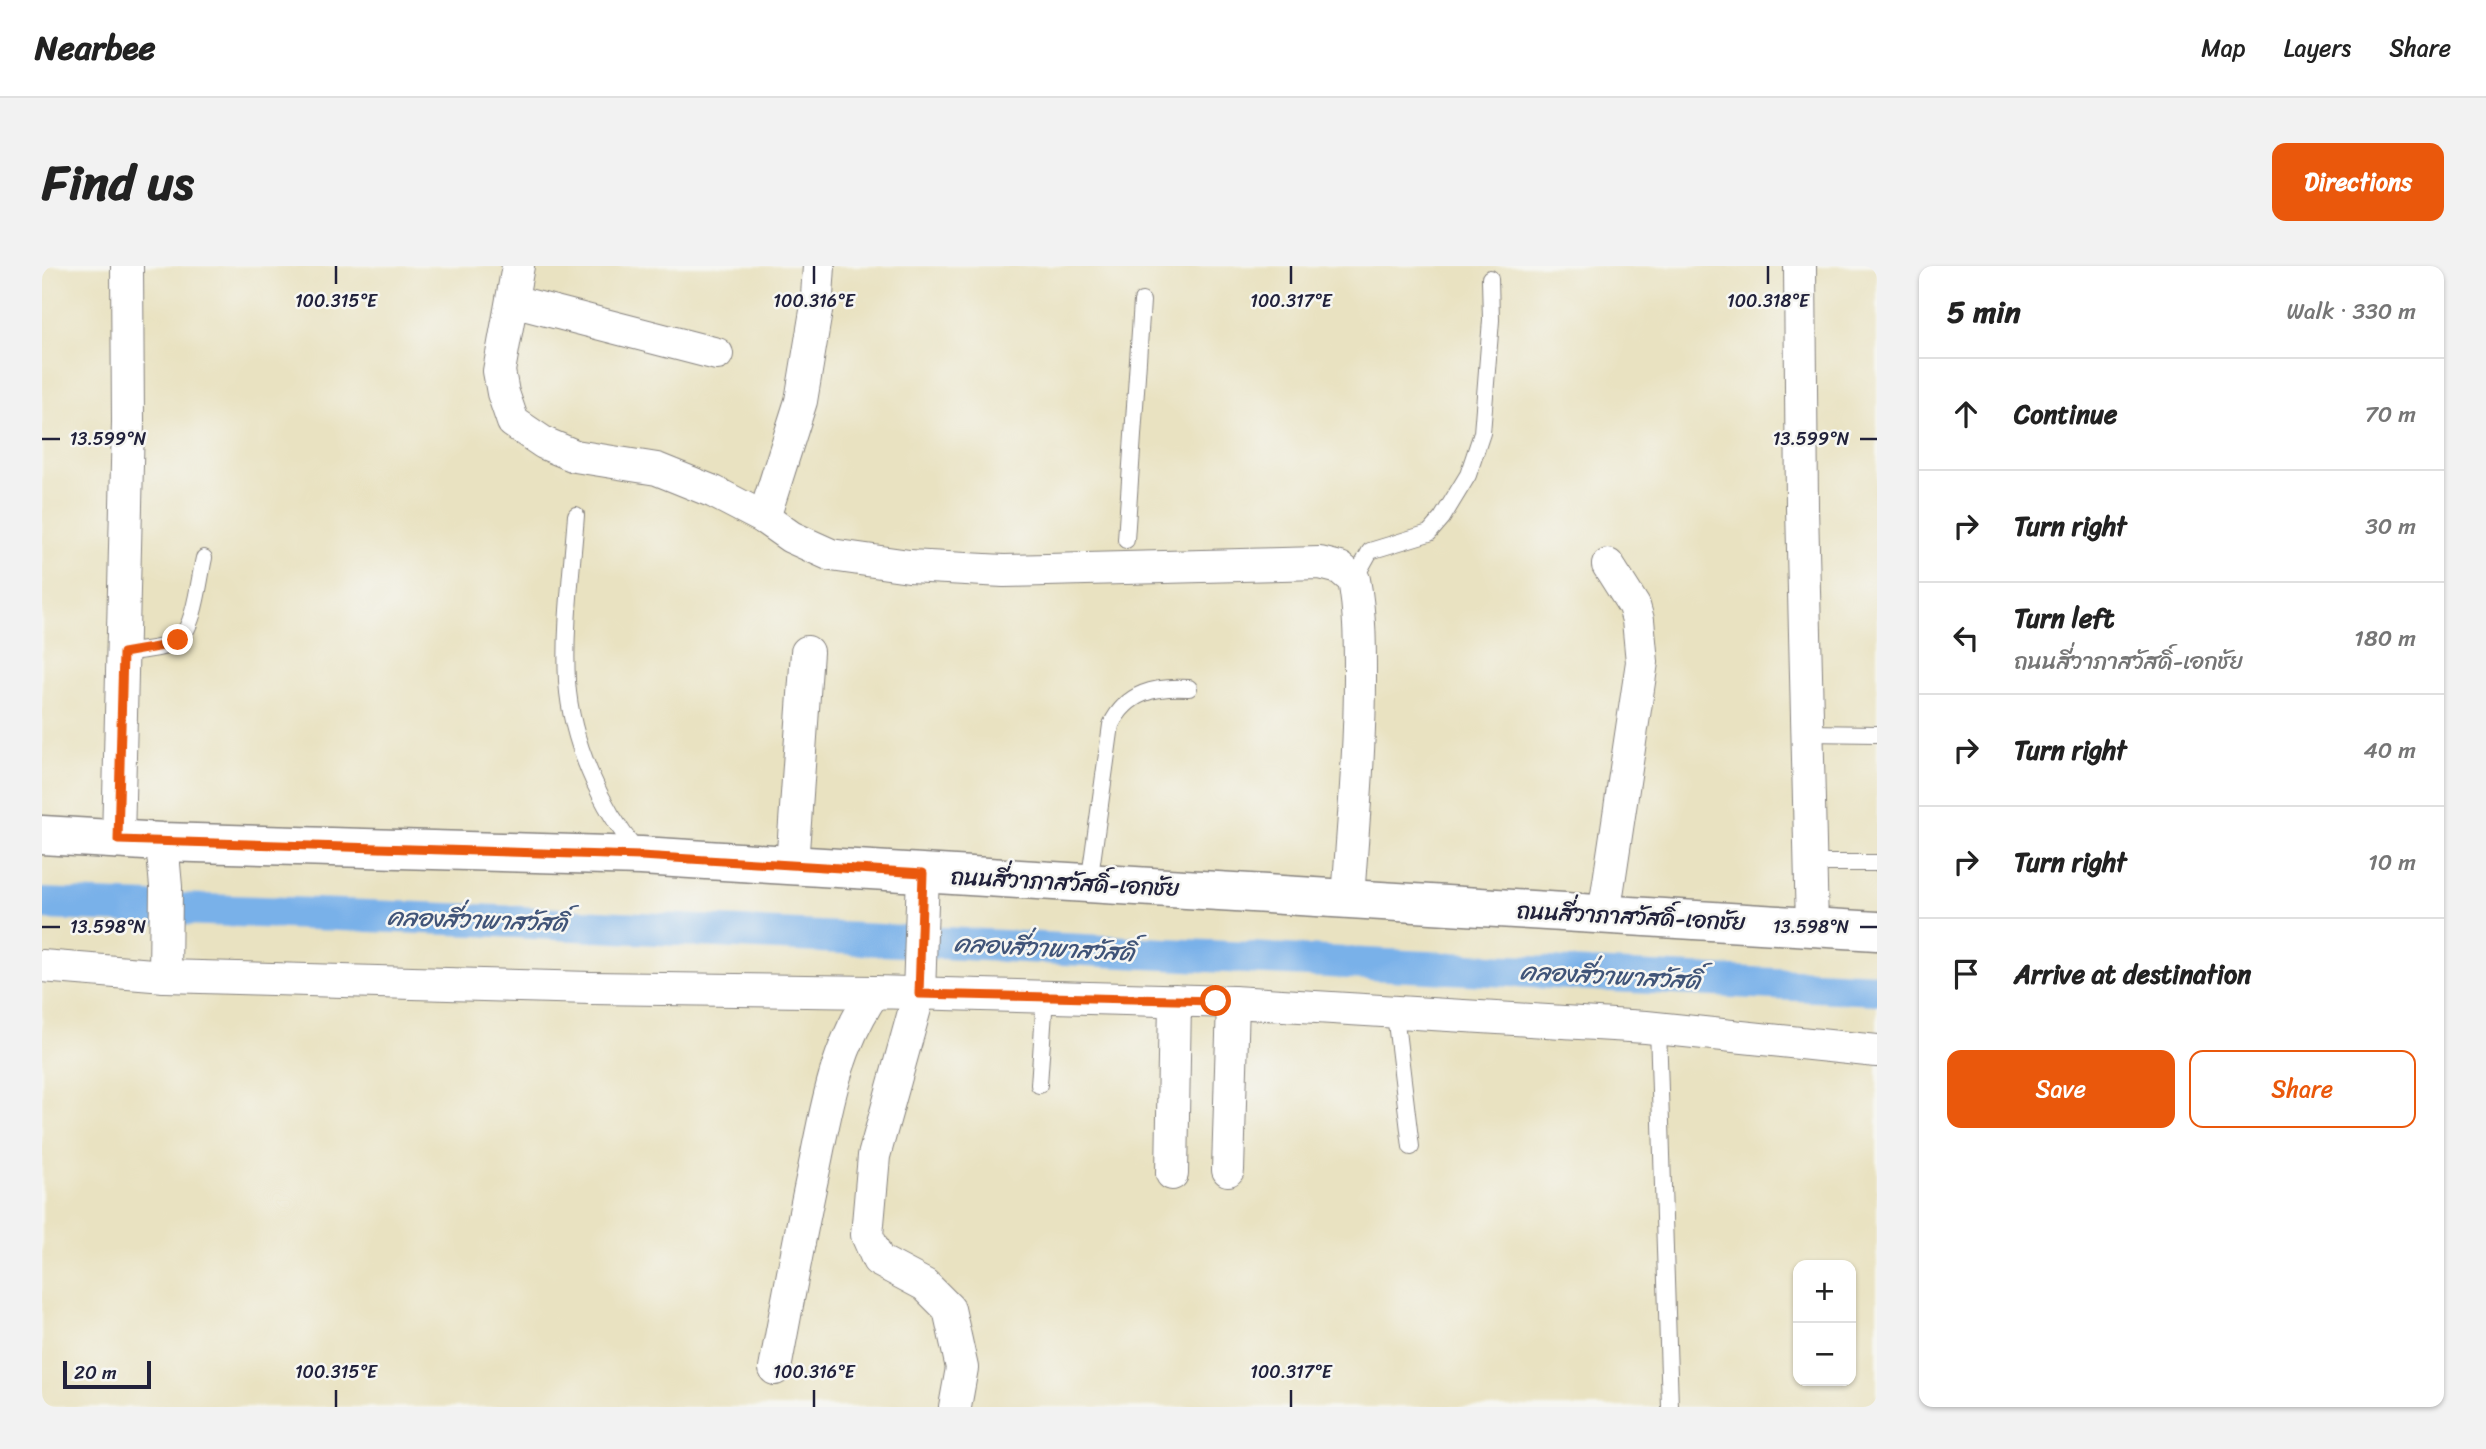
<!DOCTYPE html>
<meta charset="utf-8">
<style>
body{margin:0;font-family:Sriracha,"Playpen Sans Thai",sans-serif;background:#f2f2f2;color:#222}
.controls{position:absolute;right:21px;bottom:21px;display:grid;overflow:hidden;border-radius:14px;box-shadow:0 2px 5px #0004}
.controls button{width:63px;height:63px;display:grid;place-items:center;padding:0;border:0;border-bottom:2px solid #e0e0e0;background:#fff;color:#222;font:35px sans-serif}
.scale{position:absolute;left:21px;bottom:18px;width:88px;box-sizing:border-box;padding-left:7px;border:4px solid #22223b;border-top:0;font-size:19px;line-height:24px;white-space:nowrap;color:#22223b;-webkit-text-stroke:5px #f6f6f2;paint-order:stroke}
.stop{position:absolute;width:21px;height:21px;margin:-16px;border:5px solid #ea580c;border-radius:50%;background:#fff}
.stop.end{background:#ea580c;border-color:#fff;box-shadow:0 2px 7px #0008}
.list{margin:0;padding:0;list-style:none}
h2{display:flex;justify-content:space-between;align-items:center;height:91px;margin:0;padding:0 28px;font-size:30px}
h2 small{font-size:23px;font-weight:400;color:#767676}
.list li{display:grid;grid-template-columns:46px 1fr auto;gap:21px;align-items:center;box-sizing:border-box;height:112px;padding:0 28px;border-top:2px solid #e0e0e0}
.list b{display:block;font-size:26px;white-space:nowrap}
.list p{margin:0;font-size:23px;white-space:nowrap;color:#767676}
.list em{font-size:23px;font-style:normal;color:#767676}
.actions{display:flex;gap:14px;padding:21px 28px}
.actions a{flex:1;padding:16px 0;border:2px solid #ea580c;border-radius:14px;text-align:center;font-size:24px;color:#ea580c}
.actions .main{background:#ea580c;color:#fff}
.icon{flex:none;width:38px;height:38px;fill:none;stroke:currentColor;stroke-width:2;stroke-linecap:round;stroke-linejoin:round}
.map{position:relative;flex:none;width:1835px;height:1141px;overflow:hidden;border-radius:14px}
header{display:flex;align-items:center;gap:42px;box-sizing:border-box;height:98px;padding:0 35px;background:#fff;border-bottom:2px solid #e0e0e0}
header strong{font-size:33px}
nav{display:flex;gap:38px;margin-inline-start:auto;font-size:24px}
.intro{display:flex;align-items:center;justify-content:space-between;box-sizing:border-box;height:168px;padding:0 42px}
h1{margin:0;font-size:49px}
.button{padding:18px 32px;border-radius:14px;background:#ea580c;color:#fff;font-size:24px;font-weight:700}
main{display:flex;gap:42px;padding:0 42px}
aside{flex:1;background:#fff;border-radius:14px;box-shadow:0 2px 5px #0004}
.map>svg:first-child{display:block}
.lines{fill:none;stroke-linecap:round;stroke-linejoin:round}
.canal{stroke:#79b1e9;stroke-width:32}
.service-casing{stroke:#86827e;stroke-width:18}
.minor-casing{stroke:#86827e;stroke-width:34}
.tertiary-casing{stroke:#86827e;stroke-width:41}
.service{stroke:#fff;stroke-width:16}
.minor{stroke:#fff;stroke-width:32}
.tertiary{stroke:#fff;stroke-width:38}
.route{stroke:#ea580c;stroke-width:9}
.ticks{fill:none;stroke:#22223b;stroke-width:2.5}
.labels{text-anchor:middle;stroke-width:5;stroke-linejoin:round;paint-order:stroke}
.street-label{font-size:23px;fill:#22223b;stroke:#f6f6f2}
.water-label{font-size:24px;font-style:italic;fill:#405478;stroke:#f6f6f2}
.ticks-label{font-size:18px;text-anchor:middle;fill:#22223b;stroke:#f6f6f2;stroke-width:5;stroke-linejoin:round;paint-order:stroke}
</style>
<header>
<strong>Nearbee</strong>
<nav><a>Map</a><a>Layers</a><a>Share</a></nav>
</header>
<div class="intro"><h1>Find us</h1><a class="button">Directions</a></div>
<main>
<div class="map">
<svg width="1835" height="1141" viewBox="0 0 1835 1141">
<rect width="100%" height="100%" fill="#f6f6f2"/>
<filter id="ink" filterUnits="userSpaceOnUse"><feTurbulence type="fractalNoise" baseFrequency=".0143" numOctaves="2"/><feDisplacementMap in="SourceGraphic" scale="14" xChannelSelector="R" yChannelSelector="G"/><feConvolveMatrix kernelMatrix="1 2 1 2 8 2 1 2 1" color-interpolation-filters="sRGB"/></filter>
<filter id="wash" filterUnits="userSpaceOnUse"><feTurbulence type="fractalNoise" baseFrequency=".00686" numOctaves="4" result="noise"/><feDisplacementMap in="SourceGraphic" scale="28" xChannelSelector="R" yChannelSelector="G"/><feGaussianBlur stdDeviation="1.57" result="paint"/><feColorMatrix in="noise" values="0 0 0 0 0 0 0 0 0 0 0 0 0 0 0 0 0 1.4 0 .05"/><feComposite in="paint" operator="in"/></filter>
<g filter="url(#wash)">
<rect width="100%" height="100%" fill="#e9e2c1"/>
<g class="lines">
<!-- canal -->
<polyline class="canal" points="0,638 434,654 1835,723"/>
</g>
</g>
<g filter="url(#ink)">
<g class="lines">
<defs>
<g id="service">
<path d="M534 249C530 304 522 360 525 415 529 475 558 541 596 586"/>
<polyline points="1084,274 1100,35"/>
<polyline points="1312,314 1328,285 1387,267 1400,252 1426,209 1440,167 1449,54 1448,12"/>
<path d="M81 387C98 384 120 384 135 375 153 363 157 313 162 292"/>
<polyline points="1766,467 1835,468"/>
<polyline points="1770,597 1835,597"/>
<path d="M1047 618 1069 459C1085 426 1113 420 1147 422"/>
<polyline points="1353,748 1369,881"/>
<polyline points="1616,762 1628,1141"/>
<polyline points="997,819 1003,731"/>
</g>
<g id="minor">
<path d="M476 0 457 105 461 127 471 156 502 177 533 190 615 203 672 226 722 252 749 271 789 289 867 300 962 305 1278 297 1298 302 1312 314C1318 346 1318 379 1318 411 1318 486 1311 559 1306 633"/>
<polyline points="1758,0 1760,241 1770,661"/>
<polyline points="470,35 675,88"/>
<polyline points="722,252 759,135 774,45 777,0"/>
<polyline points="76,574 86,156 85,0"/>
<polyline points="120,576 124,621 123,710"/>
<polyline points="750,599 765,386"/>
<polyline points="881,607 877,728 832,890 825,969 836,994 883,1019 907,1043 920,1102 913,1141"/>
<polyline points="1562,649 1600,396 1596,354 1592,340 1566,299"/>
<polyline points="0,700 123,710 549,722 832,726"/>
<polyline points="1186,904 1191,736"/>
<polyline points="1130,908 1133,734"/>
<path d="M733 1103C745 1038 757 973 771 908 785 841 792 785 832 726L1191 736 1604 761 1835 785"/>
</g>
<polyline id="tertiary" points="0,569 120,576 599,590 1835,665"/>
</defs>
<!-- service casing -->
<use href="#service" class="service-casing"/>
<!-- minor casing -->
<use href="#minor" class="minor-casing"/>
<!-- tertiary casing -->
<use href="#tertiary" class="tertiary-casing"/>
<!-- service -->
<use href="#service" class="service"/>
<!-- minor -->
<use href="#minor" class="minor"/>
<!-- tertiary -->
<use href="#tertiary" class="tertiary"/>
</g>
</g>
<g class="lines" filter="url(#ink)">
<!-- route -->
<polyline class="route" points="136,374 121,380 81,387 76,574 599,590 881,607 877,728 1174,735"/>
</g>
<!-- ticks -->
<path class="ticks" d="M294 0V18M772 0V18M1249 0V18M1726 0V18M0 173H18M1818 173H1835M0 661H18M1818 661H1835M294 1124V1141M772 1124V1141M1249 1124V1141"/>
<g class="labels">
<!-- street labels -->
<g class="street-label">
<text transform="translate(1023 616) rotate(3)" y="8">ถนนสี่วาภาสวัสดิ์-เอกชัย</text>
<text transform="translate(1589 650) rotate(3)" y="8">ถนนสี่วาภาสวัสดิ์-เอกชัย</text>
</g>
<!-- water labels -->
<g class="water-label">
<text transform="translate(435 654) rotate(2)" y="8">คลองสี่วาพาสวัสดิ์</text>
<text transform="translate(1002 682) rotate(3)" y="8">คลองสี่วาพาสวัสดิ์</text>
<text transform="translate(1568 710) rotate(3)" y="8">คลองสี่วาพาสวัสดิ์</text>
</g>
</g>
<g class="ticks-label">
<text x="294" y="41">100.315°E</text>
<text x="772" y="41">100.316°E</text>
<text x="1249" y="41">100.317°E</text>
<text x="1726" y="41">100.318°E</text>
<text x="66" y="179">13.599°N</text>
<text x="1769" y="179">13.599°N</text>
<text x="66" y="667">13.598°N</text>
<text x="1769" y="667">13.598°N</text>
<text x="294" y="1112">100.315°E</text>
<text x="772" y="1112">100.316°E</text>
<text x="1249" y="1112">100.317°E</text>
</g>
</svg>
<div class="controls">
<button>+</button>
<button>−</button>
</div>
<div class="scale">20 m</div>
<div class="stop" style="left:1174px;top:735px"></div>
<div class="stop end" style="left:136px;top:374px"></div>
</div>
<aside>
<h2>5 min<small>Walk · 330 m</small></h2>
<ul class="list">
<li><svg class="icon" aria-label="ahead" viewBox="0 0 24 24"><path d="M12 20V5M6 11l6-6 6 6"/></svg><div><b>Continue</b></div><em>70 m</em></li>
<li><svg class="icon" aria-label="right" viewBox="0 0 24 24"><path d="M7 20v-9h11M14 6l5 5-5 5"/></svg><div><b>Turn right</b></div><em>30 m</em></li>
<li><svg class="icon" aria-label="left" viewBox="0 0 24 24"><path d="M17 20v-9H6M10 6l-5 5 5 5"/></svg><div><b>Turn left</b><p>ถนนสี่วาภาสวัสดิ์-เอกชัย</p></div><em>180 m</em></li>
<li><svg class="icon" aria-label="right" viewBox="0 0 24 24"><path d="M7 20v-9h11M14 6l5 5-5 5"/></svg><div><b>Turn right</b></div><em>40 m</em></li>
<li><svg class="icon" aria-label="right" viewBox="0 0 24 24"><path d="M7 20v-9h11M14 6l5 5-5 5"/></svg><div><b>Turn right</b></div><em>10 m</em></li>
<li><svg class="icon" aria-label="arrive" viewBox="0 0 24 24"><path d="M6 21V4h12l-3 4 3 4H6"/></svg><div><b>Arrive at destination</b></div></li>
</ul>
<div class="actions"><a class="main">Save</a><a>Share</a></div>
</aside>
</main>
